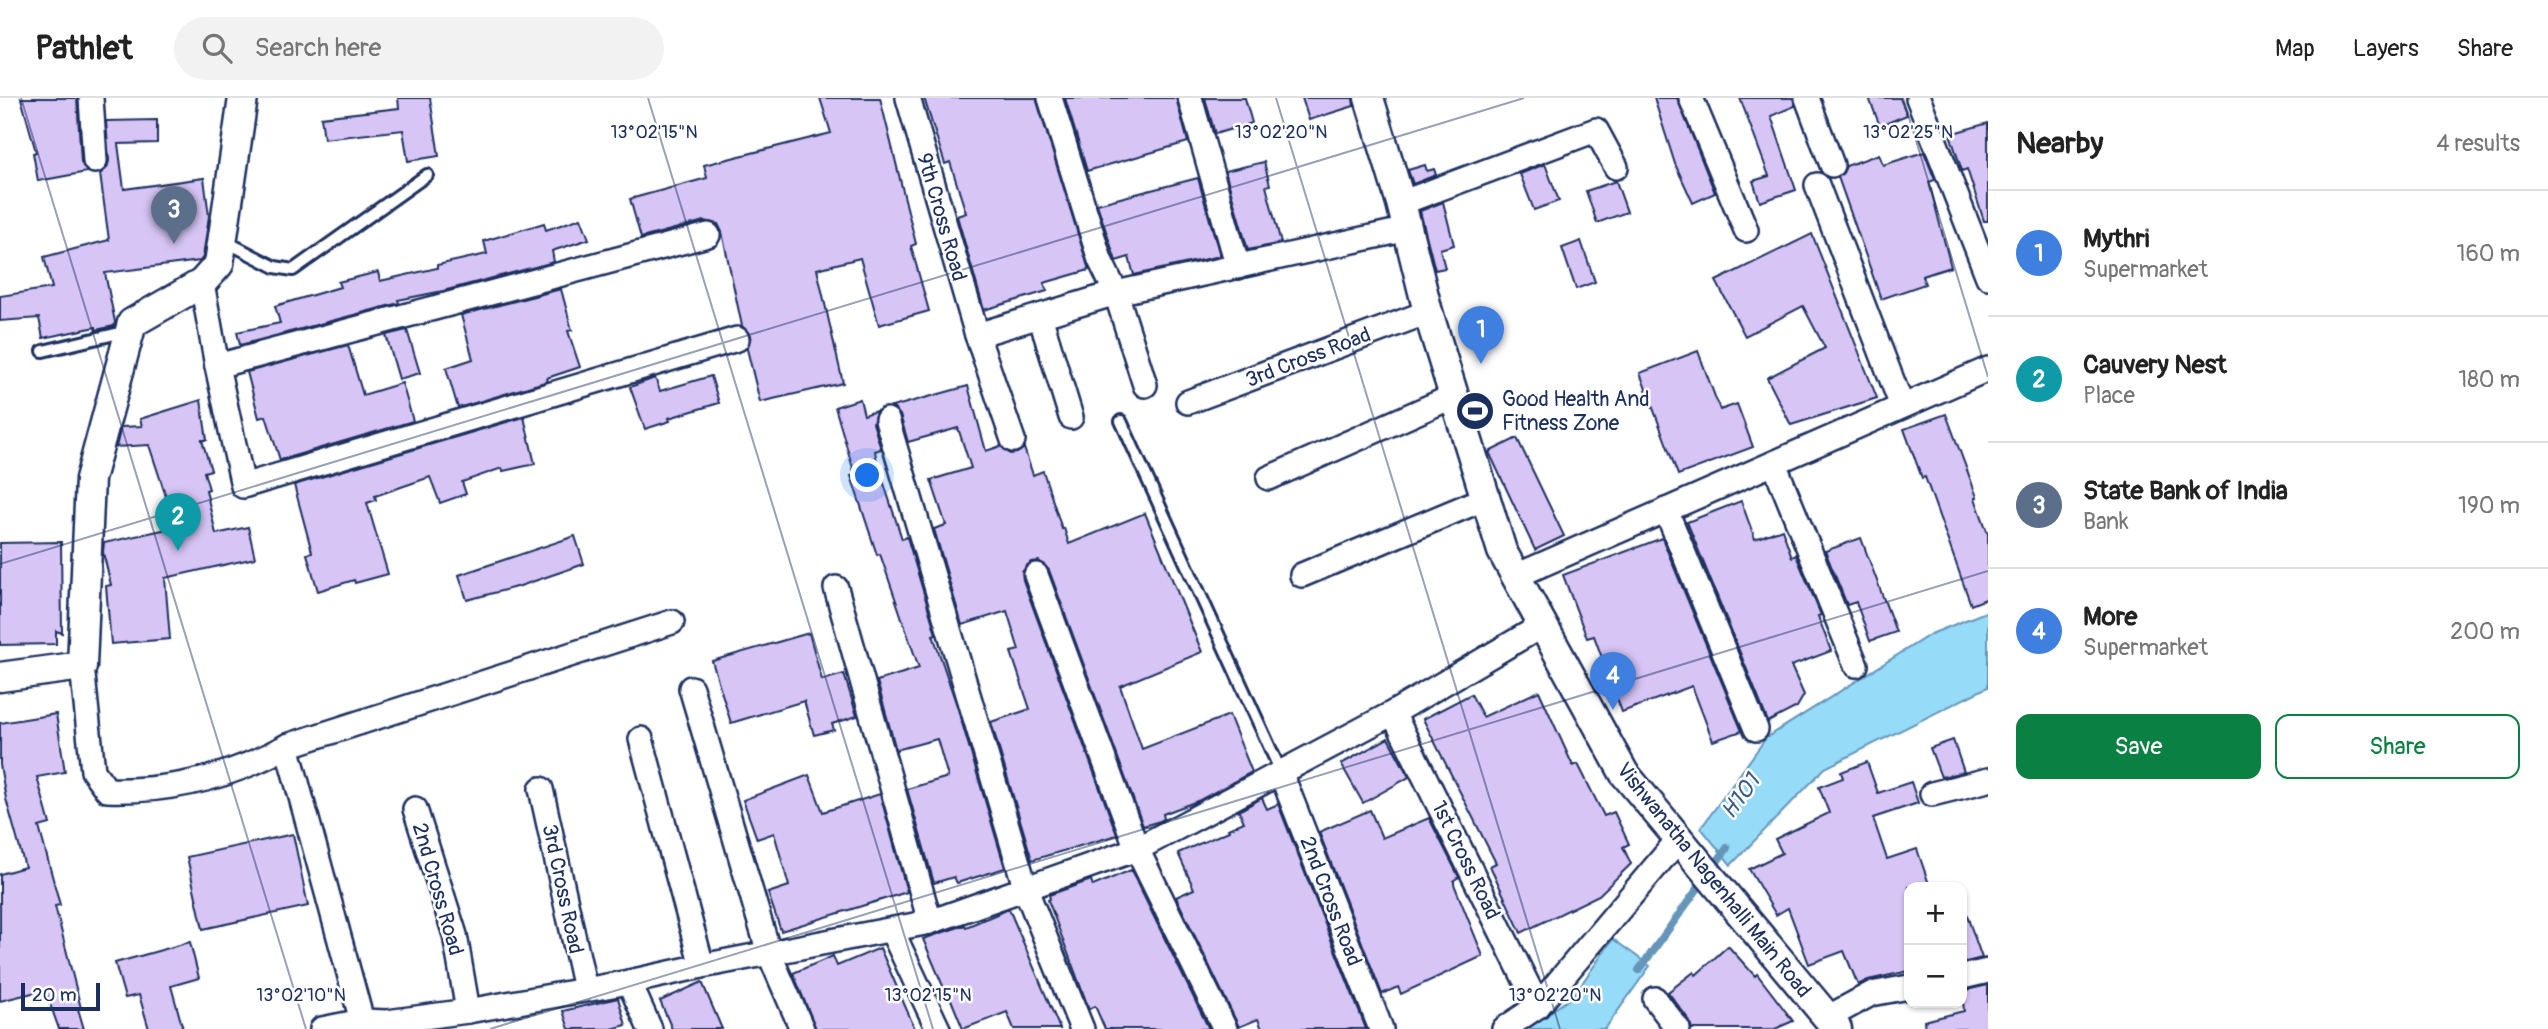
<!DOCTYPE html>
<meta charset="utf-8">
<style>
body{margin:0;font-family:Pangolin,sans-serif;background:#f2f2f2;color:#222}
.controls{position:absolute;right:21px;bottom:21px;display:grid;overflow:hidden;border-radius:14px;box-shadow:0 2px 5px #0004}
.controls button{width:63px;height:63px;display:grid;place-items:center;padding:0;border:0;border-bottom:2px solid #e0e0e0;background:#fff;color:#222;font:35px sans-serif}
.scale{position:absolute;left:21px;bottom:18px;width:79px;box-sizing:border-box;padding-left:7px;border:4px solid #1b2f5e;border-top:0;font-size:19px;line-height:24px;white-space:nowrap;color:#1b2f5e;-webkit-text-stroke:5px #fff;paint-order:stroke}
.you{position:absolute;left:868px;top:378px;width:24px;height:24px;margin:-18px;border:5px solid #fff;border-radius:50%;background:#1a73e8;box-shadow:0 0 0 10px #1a73e833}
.badge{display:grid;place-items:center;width:46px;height:46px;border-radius:50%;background:#0b8043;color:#fff;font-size:23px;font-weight:700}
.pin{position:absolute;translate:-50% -58px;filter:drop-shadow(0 2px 4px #0008)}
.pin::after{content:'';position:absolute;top:37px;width:24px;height:21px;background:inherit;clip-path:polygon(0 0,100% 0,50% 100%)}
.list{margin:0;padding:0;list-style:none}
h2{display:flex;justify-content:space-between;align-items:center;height:91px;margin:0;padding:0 28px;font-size:30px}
h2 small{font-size:23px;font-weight:400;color:#767676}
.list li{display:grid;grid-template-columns:46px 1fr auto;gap:21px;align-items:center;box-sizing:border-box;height:126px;padding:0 28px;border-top:2px solid #e0e0e0}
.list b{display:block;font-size:26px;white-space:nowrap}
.list p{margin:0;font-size:23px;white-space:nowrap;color:#767676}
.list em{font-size:23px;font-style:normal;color:#767676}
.actions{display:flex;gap:14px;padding:21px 28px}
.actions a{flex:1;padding:16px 0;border:2px solid #0b8043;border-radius:14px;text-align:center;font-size:24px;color:#0b8043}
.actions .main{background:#0b8043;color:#fff}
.icon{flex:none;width:38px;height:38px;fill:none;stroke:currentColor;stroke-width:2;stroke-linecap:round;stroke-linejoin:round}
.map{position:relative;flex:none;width:1988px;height:931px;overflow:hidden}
header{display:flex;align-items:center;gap:42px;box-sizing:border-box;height:98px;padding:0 35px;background:#fff;border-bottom:2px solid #e0e0e0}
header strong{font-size:33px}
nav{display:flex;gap:38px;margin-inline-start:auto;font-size:24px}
.search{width:490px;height:63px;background:#f2f2f2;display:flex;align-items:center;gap:18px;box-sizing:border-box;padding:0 24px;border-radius:38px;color:#767676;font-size:26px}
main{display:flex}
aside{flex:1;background:#fff}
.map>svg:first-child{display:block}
.water{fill:#96dbf8;stroke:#6596ba;stroke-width:2}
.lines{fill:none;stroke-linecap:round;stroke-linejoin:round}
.stream{stroke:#6596ba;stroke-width:8}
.building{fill:#d7c5f6;stroke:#1b2f5e;stroke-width:2}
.service-casing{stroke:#1b2f5e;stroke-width:16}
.minor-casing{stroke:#1b2f5e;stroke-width:28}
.tertiary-casing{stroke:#1b2f5e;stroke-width:33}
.service{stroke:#fff;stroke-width:10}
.minor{stroke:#fff;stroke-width:23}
.tertiary{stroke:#fff;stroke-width:28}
.ticks{fill:none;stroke:#1b2f5e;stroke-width:2;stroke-opacity:0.45}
.labels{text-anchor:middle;stroke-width:5;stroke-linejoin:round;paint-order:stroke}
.street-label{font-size:21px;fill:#1b2f5e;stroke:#fff}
.poi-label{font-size:21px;fill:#1b2f5e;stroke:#fff;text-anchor:start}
.water-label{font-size:23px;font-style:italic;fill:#3a5a84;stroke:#fff}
.ticks-label{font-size:18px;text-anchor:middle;fill:#1b2f5e;stroke:#fff;stroke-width:5;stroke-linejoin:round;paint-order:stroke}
</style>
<header>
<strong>Pathlet</strong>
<div class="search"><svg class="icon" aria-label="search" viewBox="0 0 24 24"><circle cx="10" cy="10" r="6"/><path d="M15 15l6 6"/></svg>Search here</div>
<nav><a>Map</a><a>Layers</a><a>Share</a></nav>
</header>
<main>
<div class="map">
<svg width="1988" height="931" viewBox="0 0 1988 931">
<rect width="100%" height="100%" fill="#fff"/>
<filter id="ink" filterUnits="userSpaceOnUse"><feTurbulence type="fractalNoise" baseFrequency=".0143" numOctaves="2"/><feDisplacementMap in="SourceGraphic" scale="14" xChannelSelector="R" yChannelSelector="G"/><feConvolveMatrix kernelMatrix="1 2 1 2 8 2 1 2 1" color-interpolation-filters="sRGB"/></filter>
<g filter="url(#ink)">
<!-- water -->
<g class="water">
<polygon points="1988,513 1988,589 1825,670 1731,767 1701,730 1766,640 1931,536"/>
<polygon points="1613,841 1650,868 1605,931 1526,931 1573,898"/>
</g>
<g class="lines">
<!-- stream -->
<polyline class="stream" points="1639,872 1727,750"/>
</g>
<!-- building -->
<g class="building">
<polygon points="21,0 77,0 81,64 87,74 38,83 33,55 36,54"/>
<polygon points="398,0 430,0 439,58 408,63 403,32 324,41 321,19 399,10"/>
<polygon points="820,0 880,0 916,146 911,148 929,213 879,227 860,160 817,171 843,285 760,304 747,251 751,238 742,228 722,134 718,126 704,123 641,140 630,101 707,80 704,67 831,35"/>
<polygon points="924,0 1036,0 1089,172 1044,185 1047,193 984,212 957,118 966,115 950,64 945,66"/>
<polygon points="1065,0 1176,0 1188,44 1087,73"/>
<polygon points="1205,0 1245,0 1252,25 1215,36"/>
<polygon points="1302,0 1353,0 1354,8 1309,22"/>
<polygon points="1654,0 1677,0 1715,95 1693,105 1675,66"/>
<polygon points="1740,0 1793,0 1795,8 1771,18 1796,92 1760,104 1753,83 1769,78"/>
<polygon points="1869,0 1900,0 1907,17 1880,28"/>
<polygon points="157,22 157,45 118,46 124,91 204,80 209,118 203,159 200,163 105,175 115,224 114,228 96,232 96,229 43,240 39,220 0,223 0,198 52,190 44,159 109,142 100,76 107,70 109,63 106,23"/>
<polygon points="1988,25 1988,123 1984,123 1967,71 1962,73 1950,36"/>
<polygon points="1924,54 1935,82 1929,84 1951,169 1922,178 1925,186 1881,201 1838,79 1843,75 1846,68 1879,56 1883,67"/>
<polygon points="1264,64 1270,87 1266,88 1281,145 1248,152 1225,73"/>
<polygon points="1545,66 1559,103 1534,112 1520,76"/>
<polygon points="1425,67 1427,73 1434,71 1436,77 1413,86 1408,72"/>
<polygon points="1198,80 1220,158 1134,177 1129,159 1116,163 1097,106"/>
<polygon points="1616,83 1627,114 1597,125 1586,93"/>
<polygon points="1443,104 1454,147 1440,151 1445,170 1435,172 1420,113"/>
<polygon points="581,120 589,141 552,153 554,164 443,193 398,202 399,205 240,247 237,234 280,225 275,208 340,189 338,184 378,174 380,183 437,170 437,167 487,156 484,143 544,125 546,132"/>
<polygon points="1812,136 1877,300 1791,327 1767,280 1825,250 1803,208 1745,238 1716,183"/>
<polygon points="1581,143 1595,184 1576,191 1562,150"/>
<polygon points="561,191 572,232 568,233 580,269 547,280 548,283 458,310 446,270 473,261 461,217"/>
<polygon points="407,232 420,275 399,281 386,237"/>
<polygon points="348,247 363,297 402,285 413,323 280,362 266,318 259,320 247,274"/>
<polygon points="1698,253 1720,312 1737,306 1753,349 1678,377 1640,275"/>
<polygon points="711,278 719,305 669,320 670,323 645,331 630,289 655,280 660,293"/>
<polygon points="968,288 986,353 1001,348 1010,356 1017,355 1024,350 1033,377 1043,373 1062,431 1064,430 1069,446 1145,415 1202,554 1120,588 1142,651 1229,617 1252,674 1200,702 1163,716 1164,721 1160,723 1143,728 1049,472 1039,463 1031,464 1022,474 1023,482 1117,737 1032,762 991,624 1030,611 1011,554 1019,552 1007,513 962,527 934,431 946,427 931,382 971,370 958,330 908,344 900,317 892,309"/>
<polygon points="860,301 864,317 876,313 873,325 881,351 875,353 877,364 902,441 907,439 936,536 933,537 957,608 1005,770 957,785 954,779 934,785 907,691 948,679 937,641 896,652 877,583 919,570 880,456 877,457 851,378 855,377 835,309"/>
<polygon points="201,302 207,342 202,342 211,372 204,374 209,391 206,392 216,436 248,429 255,460 165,480 170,541 111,546 106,488 111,487 103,454 104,445 176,429 149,347 116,349 121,329 142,328 140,321"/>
<polygon points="1946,316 1977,399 1975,400 1988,436 1988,500 1971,507 1925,379 1922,380 1904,331"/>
<polygon points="524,319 535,366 503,373 502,370 462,384 466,396 440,405 430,379 375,398 376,402 367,405 388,476 355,485 354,482 318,493 307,456 312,454 294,387"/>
<polygon points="1517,340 1564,438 1535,452 1489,354"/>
<polygon points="1741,403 1755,441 1782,431 1792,459 1796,457 1821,517 1818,518 1831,553 1791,568 1804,597 1797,609 1768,624 1687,424"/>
<polygon points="575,438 584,466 520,488 467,502 459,477"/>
<polygon points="1662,440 1742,633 1713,643 1692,588 1622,614 1594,538 1587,540 1563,477"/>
<polygon points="1861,440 1896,534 1870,543 1856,504 1847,507 1825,453"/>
<polygon points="61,444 62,535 56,533 56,546 0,547 0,445"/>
<polygon points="809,535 822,582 844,576 857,618 832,626 834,632 814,637 804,603 731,625 712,563"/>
<polygon points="1539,593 1573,668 1578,666 1604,718 1614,714 1629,746 1623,749 1631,766 1599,797 1521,835 1490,768 1496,765 1423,621 1471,596 1483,619"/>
<polygon points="56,616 65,674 37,679 50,726 39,729 60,807 55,808 81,910 78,911 84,931 59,931 45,892 0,903 0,776 25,769 6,701 0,667 0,625"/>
<polygon points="1388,640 1409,679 1363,705 1341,666"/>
<polygon points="1953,642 1964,674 1941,679 1930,650"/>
<polygon points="1867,664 1878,695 1911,684 1918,705 1873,720 1887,761 1917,751 1930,789 1909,789 1909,873 1868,882 1858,887 1844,853 1809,866 1788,810 1776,817 1749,771 1782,755 1775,741 1829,715 1819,689 1843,680 1841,674"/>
<polygon points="809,677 823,714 880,696 907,794 781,833 768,795 789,788 774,735 757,741 743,702"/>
<polygon points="1262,700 1267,711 1278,706 1366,931 1262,931 1258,921 1239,929 1176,799 1194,791 1178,755 1229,733 1228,731 1244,724 1239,713"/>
<polygon points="1370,712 1382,740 1429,720 1459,779 1454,782 1454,786 1483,858 1401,896 1398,889 1382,896 1319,734"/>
<polygon points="293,736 308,808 203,831 187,759"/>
<polygon points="1131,772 1209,931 1105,931 1095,908 1089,911 1048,802 1050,801 1049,797 1091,782 1093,788"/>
<polygon points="1009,811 1060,931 1014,931 1007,914 963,931 950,899 948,900 923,841 965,827 966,829"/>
<polygon points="1962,812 1965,812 1982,860 1962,865"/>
<polygon points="190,844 199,880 171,888 183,931 149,931 139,897 125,900 115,865"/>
<polygon points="1728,848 1755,878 1757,876 1793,923 1775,931 1692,931 1689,922 1668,894 1694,874 1696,877"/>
<polygon points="880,850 915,931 816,931 793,875 833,858 837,868"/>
<polygon points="702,884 722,931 672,931 660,903"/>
<polygon points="1988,887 1988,931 1925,931 1924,923 1964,913 1962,893"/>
<polygon points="618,900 626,927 612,931 569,931 563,913"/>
</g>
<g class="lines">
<defs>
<g id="service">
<polyline points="225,143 275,169 293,172 427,77"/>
<polyline points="43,253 128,233"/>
<polyline points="1121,323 1281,674"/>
</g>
<g id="minor">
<polyline points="91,0 95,63"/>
<polyline points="908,0 977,237"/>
<polyline points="1050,0 1100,162 1116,195 1408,131"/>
<polyline points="1190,0 1238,169"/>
<polyline points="1691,0 1746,132"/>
<polyline points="1807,0 1832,67"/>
<polyline points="1918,0 1988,179"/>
<polyline points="1817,87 1902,308"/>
<polyline points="1401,105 1596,32 1616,69"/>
<polyline points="202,185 217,268 243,388 737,241"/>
<polyline points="1040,218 1071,319"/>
<polyline points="217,268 708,137"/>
<polyline points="1188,304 1428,214"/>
<polyline points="887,322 1026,792 1082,931"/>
<polyline points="1013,342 977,237 1116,195 1145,287"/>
<polyline points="1774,365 1856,567"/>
<polyline points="1269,380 1454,298"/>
<polyline points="1666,412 1756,631"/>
<polyline points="1036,477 1137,751 1225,931"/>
<polyline points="1302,477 1486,400"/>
<polyline points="1516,478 1988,271"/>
<polyline points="836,490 930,824"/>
<path d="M82 568 93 673 107 692C171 694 231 679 287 648L362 923"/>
<polyline points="691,590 769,855 802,931"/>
<polyline points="1393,615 1538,908"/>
<polyline points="641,641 702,868"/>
<polyline points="287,648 672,524"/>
<polyline points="1281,675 1381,931"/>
<polyline points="541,691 585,891"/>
<polyline points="1932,696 1988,682"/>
<polyline points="415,711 455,837 468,913"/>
<polyline points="892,833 938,931"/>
<polyline points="1962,879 1988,873"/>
<polyline points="629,884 650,931"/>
<polyline points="1655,901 1678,931"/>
<polyline points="1827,920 1871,896 1909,889"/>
<polyline points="322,931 362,923 387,924 468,913 629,884 702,868 930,824 1137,751 1393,615 1543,527"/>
<polyline points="1504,931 1538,908 1678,742"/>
</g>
<g id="tertiary">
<polyline points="1369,0 1401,105 1428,214 1502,453 1624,675 1837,931"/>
<polyline points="0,579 82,568 90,381 132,225 202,185 219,166 243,0"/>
</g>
</defs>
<!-- service casing -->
<use href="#service" class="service-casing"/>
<!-- minor casing -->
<use href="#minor" class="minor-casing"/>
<!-- tertiary casing -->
<use href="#tertiary" class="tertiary-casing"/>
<!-- service -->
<use href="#service" class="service"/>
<!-- minor -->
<use href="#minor" class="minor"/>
<!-- tertiary -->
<use href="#tertiary" class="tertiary"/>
</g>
</g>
<!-- ticks -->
<path class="ticks" d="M21 0 306 931M648 0 933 931M1276 0 1560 931M1903 0 1988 279M0 466 1524 0M490 931 1988 473"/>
<!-- icons -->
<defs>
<symbol id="stadium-disc" viewBox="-11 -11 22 22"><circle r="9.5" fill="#1b2f5e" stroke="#fff"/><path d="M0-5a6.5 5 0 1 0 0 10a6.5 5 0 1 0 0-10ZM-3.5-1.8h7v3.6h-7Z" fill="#fff"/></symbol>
</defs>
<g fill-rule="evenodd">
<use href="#stadium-disc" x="1453" y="291" width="44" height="44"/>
</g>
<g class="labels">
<!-- street labels -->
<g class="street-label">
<text transform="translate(942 119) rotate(74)" y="7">9th Cross Road</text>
<text transform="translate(1308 259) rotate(-21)" y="7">3rd Cross Road</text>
<text transform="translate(1466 762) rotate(64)" y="7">1st Cross Road</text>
<text transform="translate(1714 782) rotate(51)" y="7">Vishwanatha Nagenhalli Main Road</text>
<text transform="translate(438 791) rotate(74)" y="7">2nd Cross Road</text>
<text transform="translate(563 791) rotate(78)" y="7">3rd Cross Road</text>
<text transform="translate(1331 803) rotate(69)" y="7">2nd Cross Road</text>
</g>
<!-- poi labels -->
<g class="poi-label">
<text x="1502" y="308">Good Health And<tspan x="1502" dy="24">Fitness Zone</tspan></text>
</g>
<!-- water labels -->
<g class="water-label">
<text transform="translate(1740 698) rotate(-54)" y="8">H101</text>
</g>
</g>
<g class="ticks-label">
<text x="654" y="40">13°02'15"N</text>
<text x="1281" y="40">13°02'20"N</text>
<text x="1908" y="40">13°02'25"N</text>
<text x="301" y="903">13°02'10"N</text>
<text x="928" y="903">13°02'15"N</text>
<text x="1555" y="903">13°02'20"N</text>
</g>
</svg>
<div class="controls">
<button>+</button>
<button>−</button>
</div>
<div class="scale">20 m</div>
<div class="you"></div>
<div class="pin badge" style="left:1481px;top:266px;background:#3f7fe0">1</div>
<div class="pin badge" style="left:178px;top:453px;background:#0f9aa8">2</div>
<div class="pin badge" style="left:174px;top:146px;background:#5c6f8a">3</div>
<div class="pin badge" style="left:1613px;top:612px;background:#3f7fe0">4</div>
</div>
<aside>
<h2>Nearby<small>4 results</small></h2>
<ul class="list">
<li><span class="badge" style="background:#3f7fe0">1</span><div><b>Mythri</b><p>Supermarket</p></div><em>160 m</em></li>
<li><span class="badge" style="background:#0f9aa8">2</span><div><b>Cauvery Nest</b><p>Place</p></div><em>180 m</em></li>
<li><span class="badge" style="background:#5c6f8a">3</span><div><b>State Bank of India</b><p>Bank</p></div><em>190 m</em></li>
<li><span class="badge" style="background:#3f7fe0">4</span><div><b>More</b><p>Supermarket</p></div><em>200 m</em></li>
</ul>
<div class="actions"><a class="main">Save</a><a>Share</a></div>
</aside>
</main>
